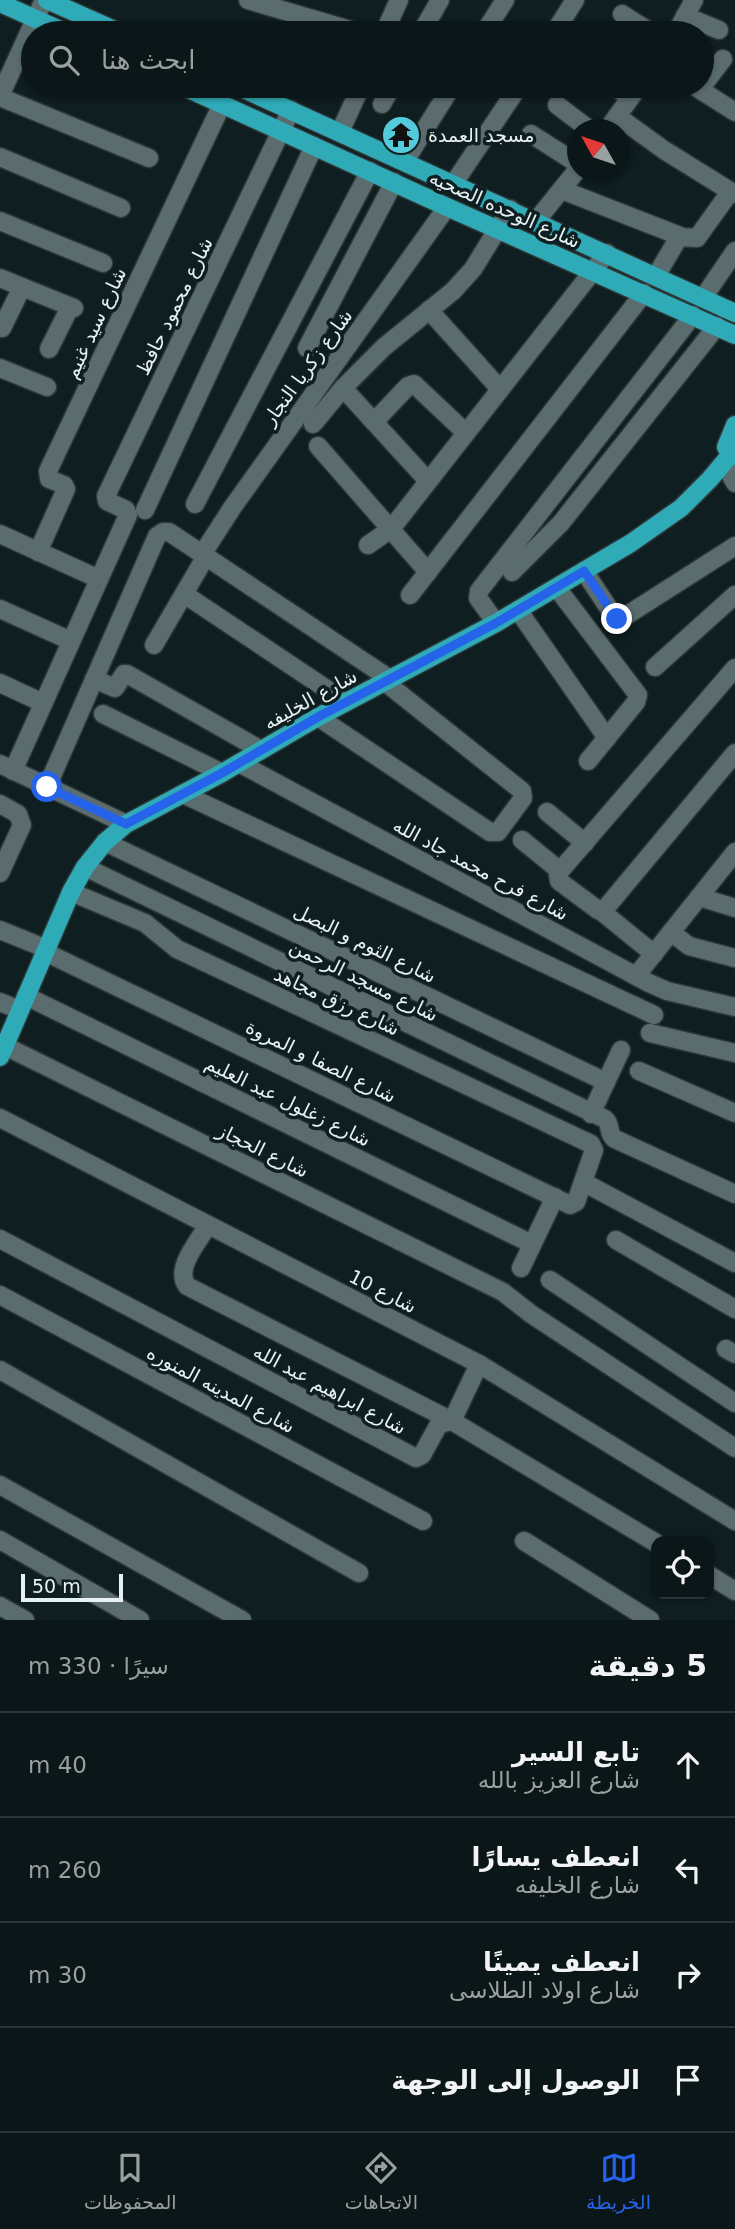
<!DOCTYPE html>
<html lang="ar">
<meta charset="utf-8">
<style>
body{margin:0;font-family:"DejaVu Sans",Vazirmatn,sans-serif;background:#192325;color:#f1f3f6;direction:rtl}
.controls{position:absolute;right:21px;bottom:21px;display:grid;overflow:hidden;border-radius:14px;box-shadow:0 2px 5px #0004}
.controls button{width:63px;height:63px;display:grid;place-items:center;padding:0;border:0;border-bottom:2px solid #2b3537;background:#0b1618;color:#f1f3f6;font:35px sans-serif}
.compass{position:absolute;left:567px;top:119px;width:63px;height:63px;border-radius:50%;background:#0b1618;box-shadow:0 2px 5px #0004;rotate:310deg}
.scale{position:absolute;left:21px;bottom:18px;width:102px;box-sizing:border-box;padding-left:7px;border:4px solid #e7f1f2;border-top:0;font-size:19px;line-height:24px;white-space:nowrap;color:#e7f1f2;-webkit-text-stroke:5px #0f1e20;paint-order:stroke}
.stop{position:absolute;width:21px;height:21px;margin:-16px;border:5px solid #2563eb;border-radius:50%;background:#fff}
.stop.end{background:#2563eb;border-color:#fff;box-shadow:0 2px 7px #0008}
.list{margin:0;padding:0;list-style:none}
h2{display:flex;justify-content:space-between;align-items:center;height:91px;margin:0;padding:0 28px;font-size:30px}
h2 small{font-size:23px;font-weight:400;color:#9a9fa2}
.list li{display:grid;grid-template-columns:46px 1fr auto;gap:21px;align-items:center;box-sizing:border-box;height:105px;padding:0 28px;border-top:2px solid #2b3537}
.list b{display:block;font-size:26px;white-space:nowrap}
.list p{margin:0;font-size:23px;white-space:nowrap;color:#9a9fa2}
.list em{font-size:23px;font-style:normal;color:#9a9fa2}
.icon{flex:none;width:38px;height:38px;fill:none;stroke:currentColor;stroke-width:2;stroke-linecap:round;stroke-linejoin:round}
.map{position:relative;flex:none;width:735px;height:1620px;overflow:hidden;direction:ltr}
.search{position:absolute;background:#0b1618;box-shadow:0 2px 5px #0004;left:21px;right:21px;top:21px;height:77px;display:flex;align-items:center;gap:18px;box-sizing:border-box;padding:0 24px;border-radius:38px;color:#9a9fa2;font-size:26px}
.sheet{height:511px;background:#0b1618}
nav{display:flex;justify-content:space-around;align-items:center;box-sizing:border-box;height:98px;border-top:2px solid #2b3537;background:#0b1618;font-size:19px;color:#9a9fa2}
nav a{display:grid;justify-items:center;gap:4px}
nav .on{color:#2563eb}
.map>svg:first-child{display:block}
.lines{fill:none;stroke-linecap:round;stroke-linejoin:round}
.minor-casing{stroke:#2e3738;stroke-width:21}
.major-casing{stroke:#2e3738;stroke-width:21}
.minor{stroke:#5b6c6f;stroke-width:18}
.major{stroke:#2faab7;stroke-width:18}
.route{stroke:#2563eb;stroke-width:9}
.labels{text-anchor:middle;stroke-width:7;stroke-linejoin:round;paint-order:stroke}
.poi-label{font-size:19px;fill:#e7f1f2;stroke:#0f1e20;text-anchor:start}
.street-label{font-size:19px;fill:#e7f1f2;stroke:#0f1e20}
</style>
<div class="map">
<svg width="735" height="1620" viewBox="0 0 735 1620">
<rect width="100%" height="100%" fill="#0f1e20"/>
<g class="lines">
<defs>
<g id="minor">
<polyline points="248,0 360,33"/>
<polyline points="622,14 652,33"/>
<polyline points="685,16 719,30"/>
<polyline points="560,24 576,33"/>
<polyline points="384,33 399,0"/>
<polyline points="421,33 440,0"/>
<polyline points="484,33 505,0"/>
<polyline points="554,33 575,0"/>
<polyline points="676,33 694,0"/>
<polyline points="613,86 630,97"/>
<polyline points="694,86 735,112"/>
<polyline points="700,89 723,59"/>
<polyline points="0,96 44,0"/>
<polyline points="0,97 149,158"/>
<polyline points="382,104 392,86"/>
<polyline points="557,105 590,130"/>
<polyline points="617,116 664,150 735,194"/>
<polyline points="607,130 639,86"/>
<polyline points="340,132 361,86"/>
<polyline points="531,134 578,164"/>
<polyline points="0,157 121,208"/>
<polyline points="405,161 452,86"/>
<polyline points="454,183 519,86"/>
<polyline points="562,190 680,236"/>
<polyline points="0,221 103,263"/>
<polyline points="536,221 578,169"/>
<polyline points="656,276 679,237 697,238 730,192"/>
<polyline points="0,278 74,308"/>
<polyline points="703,298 735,251"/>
<polyline points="429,310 500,389"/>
<polyline points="2,328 22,287"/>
<polyline points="307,348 394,182"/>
<polyline points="49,349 70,307"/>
<polyline points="0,368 47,387"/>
<polyline points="343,388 428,481"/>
<polyline points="374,422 408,386 414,384 466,433"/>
<polyline points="313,424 343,388 384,347 453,291 473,269 510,209"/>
<polyline points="318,446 428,572"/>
<polyline points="724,463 735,483"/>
<polyline points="195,504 370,171"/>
<polyline points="145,510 314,146"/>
<polyline points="0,534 99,579"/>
<polyline points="368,545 391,529 607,253"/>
<polyline points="38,552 66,489 64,485 49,479 48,471 222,104"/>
<polyline points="203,553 232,508 447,207"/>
<polyline points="584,571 614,616 621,619 735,546"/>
<polyline points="512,572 561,523 717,326"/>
<polyline points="557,588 638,695 636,702 588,761"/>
<polyline points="184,594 346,702"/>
<polyline points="410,595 644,293"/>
<polyline points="0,609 71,641"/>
<polyline points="518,610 607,738"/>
<polyline points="496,623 478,598 479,591 693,315"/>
<polyline points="154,645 206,556"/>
<polyline points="655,667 735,595"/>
<polyline points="94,679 115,688 124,674 127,674 261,750"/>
<polyline points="0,683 43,703"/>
<polyline points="103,714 222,773"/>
<polyline points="318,717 490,832 498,832 523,798 522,791 385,682"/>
<polyline points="239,763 649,983 667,991 735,1007"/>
<polyline points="0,764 126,824"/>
<polyline points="13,771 128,515 126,510 107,501 106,496 291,110"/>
<polyline points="47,787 157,536 163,532 169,532 390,679"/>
<polyline points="183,794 654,1015"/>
<polyline points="0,804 18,814 22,825 0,873"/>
<polyline points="547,812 585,843"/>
<polyline points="522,840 560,871"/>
<polyline points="105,842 606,1082"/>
<path d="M85 867 605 1119C612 1125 607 1134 615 1139L735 1194"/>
<polyline points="560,871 558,875 559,881 598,910 604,910 735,753"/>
<polyline points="560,871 735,668"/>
<polyline points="699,897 735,908"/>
<polyline points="601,911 654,954"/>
<polyline points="0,930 47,949"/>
<polyline points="671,932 689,946 735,958"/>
<polyline points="45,952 570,1205 576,1202 594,1150 591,1144 177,949 145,923 71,892"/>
<polyline points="636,976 735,852"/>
<polyline points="26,996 532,1244"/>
<polyline points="0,1002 20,1010"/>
<polyline points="650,1033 735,1053"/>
<polyline points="5,1046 503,1292 531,1314 735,1448"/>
<polyline points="639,1071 735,1113"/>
<polyline points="591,1114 621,1050"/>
<polyline points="0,1118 479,1364 735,1521"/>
<polyline points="583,1182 735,1263"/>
<path d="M208 1225C199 1241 174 1268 187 1286L452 1421 656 1543"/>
<polyline points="0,1239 416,1458 422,1455 439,1424 452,1421"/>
<polyline points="616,1240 735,1309"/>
<polyline points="521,1268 555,1197"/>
<polyline points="550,1280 735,1403"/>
<polyline points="0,1295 423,1521"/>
<polyline points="726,1349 735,1354"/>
<polyline points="0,1370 359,1573"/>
<polyline points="452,1421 479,1364"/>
<polyline points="0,1485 242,1620"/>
<polyline points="0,1540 140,1620"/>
<polyline points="524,1541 650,1620"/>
<polyline points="709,1575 735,1591"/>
<polyline points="0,1606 25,1620"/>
</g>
<g id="major">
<polyline points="47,0 121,33"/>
<polyline points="0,3 67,33"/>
<polyline points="182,86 447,207 735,335"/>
<polyline points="237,86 735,313"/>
<polyline points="735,425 726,447 731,454 735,456"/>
<polyline points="0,1057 71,892 85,867 105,842 126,824 222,773 318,717 496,623 631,543 681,508 710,479 731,454"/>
</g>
</defs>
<!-- minor casing -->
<use href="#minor" class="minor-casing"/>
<!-- major casing -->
<use href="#major" class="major-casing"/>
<!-- minor -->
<use href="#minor" class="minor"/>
<!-- major -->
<use href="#major" class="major"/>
</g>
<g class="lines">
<!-- route -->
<polyline class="route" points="47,787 126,824 222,773 318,717 496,623 584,571 617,619"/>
</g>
<!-- icons -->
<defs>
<symbol id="temple-disc" viewBox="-11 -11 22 22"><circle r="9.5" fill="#53cbdb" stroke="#0f1e20"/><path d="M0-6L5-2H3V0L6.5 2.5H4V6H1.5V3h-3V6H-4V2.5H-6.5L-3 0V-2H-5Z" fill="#111"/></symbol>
</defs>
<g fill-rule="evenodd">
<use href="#temple-disc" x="379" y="113" width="44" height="44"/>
</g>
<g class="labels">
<!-- poi labels -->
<g class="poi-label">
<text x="428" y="142">مسجد العمدة</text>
</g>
<!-- street labels -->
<g class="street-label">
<text transform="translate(505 209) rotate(24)" y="7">شارع الوحده الصحيه</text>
<text transform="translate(174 306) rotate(-64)" y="7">شارع محمود حافظ</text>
<text transform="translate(95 323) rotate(-65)" y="7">شارع سيد غنيم</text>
<text transform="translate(307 367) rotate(-54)" y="7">شارع زكريا النجار</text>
<text transform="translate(310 699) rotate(-29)" y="7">شارع الخليفه</text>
<text transform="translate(481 869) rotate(28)" y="7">شارع فرح محمد جاد الله</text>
<text transform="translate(365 943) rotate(26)" y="7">شارع الثوم و البصل</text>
<text transform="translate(364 980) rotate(26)" y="7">شارع مسجد الرحمن</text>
<text transform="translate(337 1001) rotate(25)" y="7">شارع رزق مجاهد</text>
<text transform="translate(321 1061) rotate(26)" y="7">شارع الصفا و المروة</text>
<text transform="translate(288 1101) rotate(26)" y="7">شارع زغلول عبد العليم</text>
<text transform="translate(263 1150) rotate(26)" y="7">شارع الحجاز</text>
<text transform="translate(383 1291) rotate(27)" y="7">شارع 10</text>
<text transform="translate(221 1389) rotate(28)" y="7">شارع المدينه المنوره</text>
<text transform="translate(330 1389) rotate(28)" y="7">شارع ابراهيم عبد الله</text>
</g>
</g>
</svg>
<div class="controls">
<button><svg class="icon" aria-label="locate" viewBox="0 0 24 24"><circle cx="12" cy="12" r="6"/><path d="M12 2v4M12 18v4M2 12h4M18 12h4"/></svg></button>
</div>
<svg class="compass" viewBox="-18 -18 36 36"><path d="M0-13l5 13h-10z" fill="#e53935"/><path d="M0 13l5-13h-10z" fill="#9a9fa2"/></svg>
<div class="scale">50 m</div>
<div class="stop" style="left:47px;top:787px"></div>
<div class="stop end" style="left:617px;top:619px"></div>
<div class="search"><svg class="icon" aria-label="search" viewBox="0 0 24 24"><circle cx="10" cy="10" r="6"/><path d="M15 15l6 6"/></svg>ابحث هنا</div>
</div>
<section class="sheet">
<h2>5 دقيقة<small>سيرًا · 330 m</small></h2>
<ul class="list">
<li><svg class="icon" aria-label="ahead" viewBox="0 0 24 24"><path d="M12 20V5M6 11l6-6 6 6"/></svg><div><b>تابع السير</b><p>شارع العزيز بالله</p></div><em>40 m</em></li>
<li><svg class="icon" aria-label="left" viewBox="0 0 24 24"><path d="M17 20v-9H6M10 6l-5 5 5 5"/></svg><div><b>انعطف يسارًا</b><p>شارع الخليفه</p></div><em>260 m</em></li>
<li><svg class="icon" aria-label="right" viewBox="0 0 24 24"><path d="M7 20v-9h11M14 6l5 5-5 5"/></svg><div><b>انعطف يمينًا</b><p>شارع اولاد الطلاسى</p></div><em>30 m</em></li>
<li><svg class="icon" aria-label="arrive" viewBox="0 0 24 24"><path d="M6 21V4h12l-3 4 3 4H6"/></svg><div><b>الوصول إلى الوجهة</b></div></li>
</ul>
</section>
<nav>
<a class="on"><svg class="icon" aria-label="map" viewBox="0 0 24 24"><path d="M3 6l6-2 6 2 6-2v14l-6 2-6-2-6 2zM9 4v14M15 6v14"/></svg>الخريطة</a>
<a><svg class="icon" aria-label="directions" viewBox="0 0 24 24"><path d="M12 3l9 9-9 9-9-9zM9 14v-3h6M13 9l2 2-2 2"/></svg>الاتجاهات</a>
<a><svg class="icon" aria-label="saved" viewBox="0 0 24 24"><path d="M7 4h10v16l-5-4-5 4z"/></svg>المحفوظات</a>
</nav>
